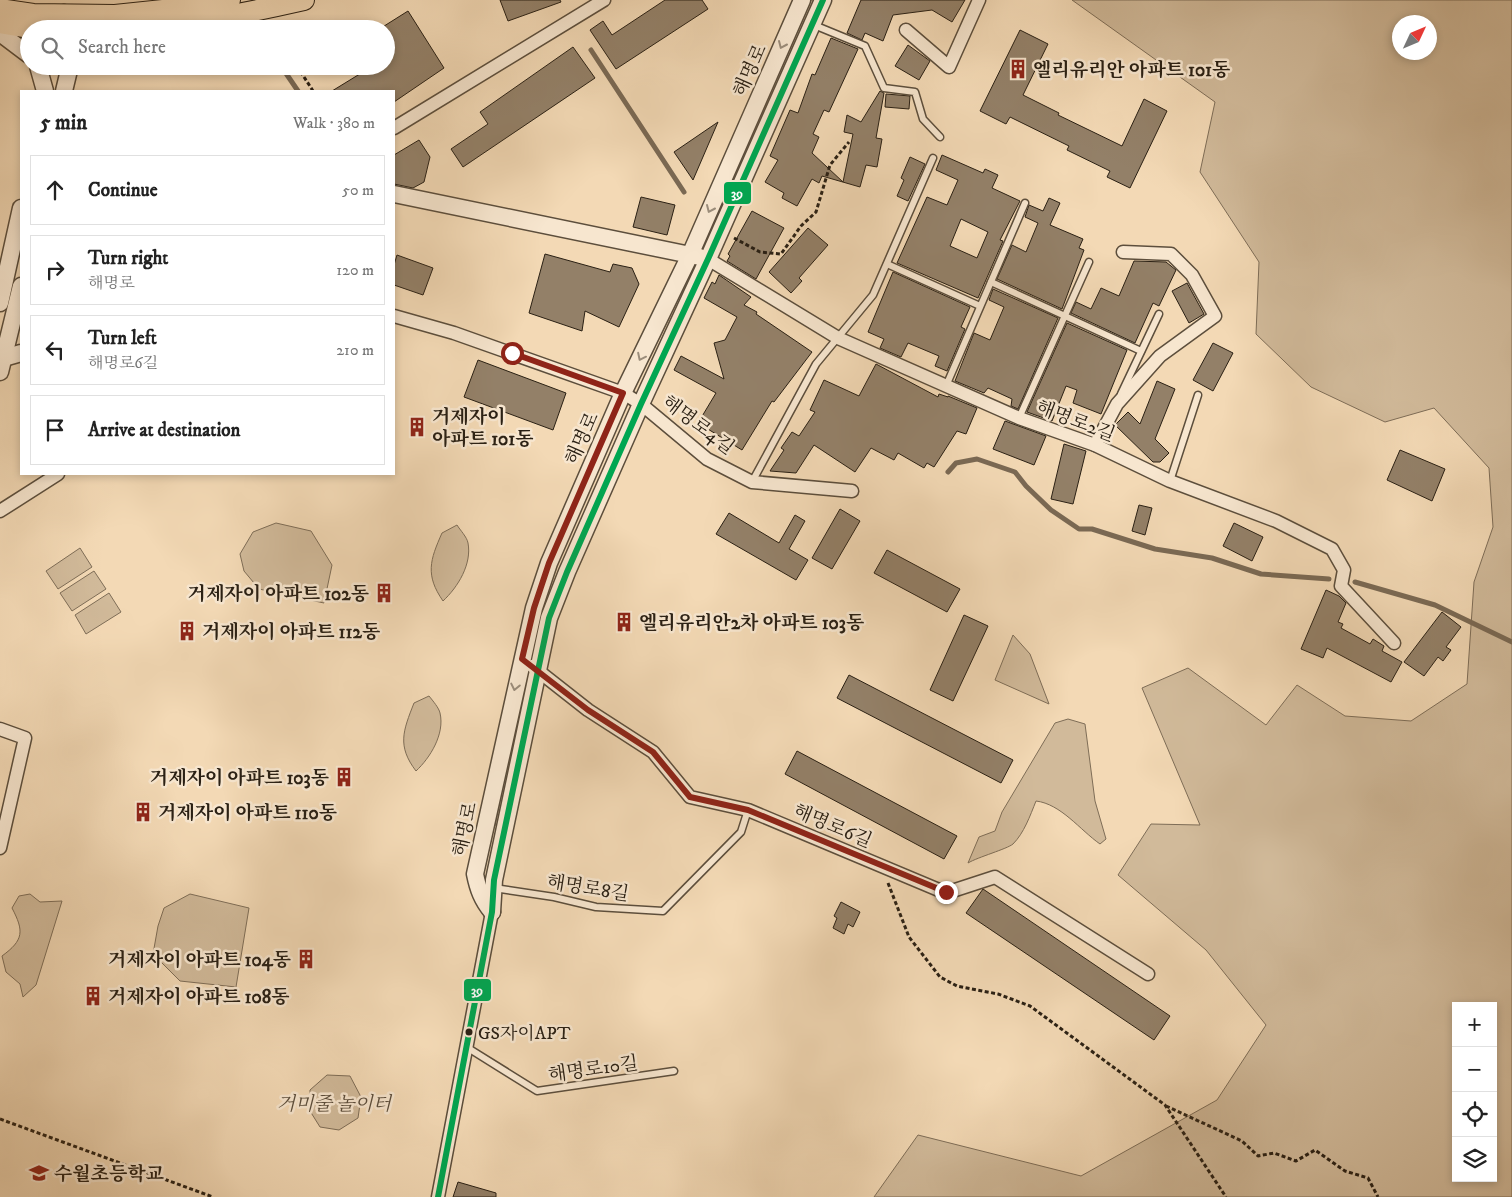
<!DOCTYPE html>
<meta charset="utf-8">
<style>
body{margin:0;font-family:"IM FELL DW Pica","Noto Serif KR",serif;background:#f2f2f2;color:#222}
.controls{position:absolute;right:15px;bottom:15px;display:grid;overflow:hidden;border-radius:0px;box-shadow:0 2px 8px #0003}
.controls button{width:45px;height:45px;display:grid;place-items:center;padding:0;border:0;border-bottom:1px solid #e0e0e0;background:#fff;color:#222;font:25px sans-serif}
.compass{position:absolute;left:1392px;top:15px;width:45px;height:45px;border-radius:50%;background:#fff;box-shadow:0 2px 8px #0003;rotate:46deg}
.stop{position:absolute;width:15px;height:15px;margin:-11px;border:4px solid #8f2418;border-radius:50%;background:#fff}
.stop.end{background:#8f2418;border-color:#fff;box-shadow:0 1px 5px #0008}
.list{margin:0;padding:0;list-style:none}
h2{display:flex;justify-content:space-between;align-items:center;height:65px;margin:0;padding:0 20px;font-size:21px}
h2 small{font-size:16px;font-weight:400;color:#767676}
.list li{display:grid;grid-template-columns:32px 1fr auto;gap:15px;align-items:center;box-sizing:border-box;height:70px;margin:0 10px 10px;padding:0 10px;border:1px solid #e0e0e0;border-radius:0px}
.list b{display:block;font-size:19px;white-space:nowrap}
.list p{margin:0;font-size:16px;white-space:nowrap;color:#767676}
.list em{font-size:16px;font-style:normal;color:#767676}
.icon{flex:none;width:28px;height:28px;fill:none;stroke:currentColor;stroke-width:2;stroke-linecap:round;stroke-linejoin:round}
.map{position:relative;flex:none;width:1512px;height:1197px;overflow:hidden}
.search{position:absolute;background:#fff;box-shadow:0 2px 8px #0003;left:20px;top:20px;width:375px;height:55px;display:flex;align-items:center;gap:12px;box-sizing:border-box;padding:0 18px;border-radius:28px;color:#767676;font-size:19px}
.panel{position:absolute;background:#fff;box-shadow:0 2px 8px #0003;left:20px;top:90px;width:375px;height:385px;border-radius:0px}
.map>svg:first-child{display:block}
.green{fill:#d1ba9a;stroke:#7e6d57;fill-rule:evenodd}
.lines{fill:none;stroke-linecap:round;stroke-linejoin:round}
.stream{stroke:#7a6954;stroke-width:5}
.building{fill:#938068;stroke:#2a2014;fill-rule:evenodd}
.service-casing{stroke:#5c4e3c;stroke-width:9}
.minor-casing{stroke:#5c4e3c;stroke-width:15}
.tertiary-casing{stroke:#5c4e3c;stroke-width:19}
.primary-casing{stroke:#2a2014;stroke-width:22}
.path{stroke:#2a2014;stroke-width:3;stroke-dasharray:4 2.5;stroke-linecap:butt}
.service{stroke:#f7e6cf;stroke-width:6}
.minor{stroke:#f7e6cf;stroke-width:12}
.tertiary{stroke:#f7e6cf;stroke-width:16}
.primary{stroke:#f3d9b5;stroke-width:20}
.bus-1-casing{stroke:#f7e6cf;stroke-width:10}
.bus-1{stroke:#00a651;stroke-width:6}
.oneway{stroke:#9b8d7b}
.route{stroke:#8f2418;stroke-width:6}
.bus-dot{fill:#2a2014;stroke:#f7e6cf;stroke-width:2}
.labels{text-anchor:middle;stroke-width:5;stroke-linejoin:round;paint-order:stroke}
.bus-label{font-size:18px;fill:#2a2014;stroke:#f7e6cf;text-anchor:start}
.poi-label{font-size:19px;font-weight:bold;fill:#2a2014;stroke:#f7e6cf;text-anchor:start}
.street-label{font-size:19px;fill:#2a2014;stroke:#f7e6cf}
.park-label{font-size:19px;font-style:italic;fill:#5c4e3c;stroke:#f7e6cf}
.line-badge{stroke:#f7e6cf;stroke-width:2}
.badge-label{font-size:14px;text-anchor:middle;font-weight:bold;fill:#fff}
</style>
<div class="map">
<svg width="1512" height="1197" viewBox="0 0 1512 1197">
<rect width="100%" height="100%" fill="#f3d9b5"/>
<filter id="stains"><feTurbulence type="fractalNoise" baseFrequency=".004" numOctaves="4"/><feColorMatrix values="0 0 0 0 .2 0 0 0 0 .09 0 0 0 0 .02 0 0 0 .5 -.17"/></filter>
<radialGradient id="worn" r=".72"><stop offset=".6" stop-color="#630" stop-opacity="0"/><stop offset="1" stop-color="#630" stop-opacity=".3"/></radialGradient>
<!-- green -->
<g class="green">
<polygon points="811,0 817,0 734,189 727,186"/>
<path d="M1072 0H1512V1197H874L918 1135 1081 1176 1217 1100 1266 1025 1206 950 1118 875 1151 824 1200 825 1142 688 1188 668 1266 725 1297 685 1345 716 1411 721 1467 684 1474 582 1493 527 1489 468 1434 408 1385 422 1311 387 1256 334 1259 262 1200 172 1215 102ZM1400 22H1430V52H1400ZM1456 1006H1493V1178H1456Z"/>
<polygon points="276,523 311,531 332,565 324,603 259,589 244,571 240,554 253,532"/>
<path d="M457 525C460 530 467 537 468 543 472 564 458 587 443 601 425 575 430 560 442 533Z"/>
<polygon points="80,548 92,567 58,589 46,571"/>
<polygon points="94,571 106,589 72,611 60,593"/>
<polygon points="109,593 121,612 86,634 75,615"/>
<polygon points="1013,635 1030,654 1049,704 995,680"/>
<polygon points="522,691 528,692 501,826 495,825"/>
<path d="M429 696C433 701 439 708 440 713 445 734 430 758 416 771 397 746 403 731 414 703Z"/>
<path d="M1068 719 1085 724 1095 801 1106 839 1100 844C1080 830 1061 804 1036 801 1030 816 1024 833 1013 844 1007 849 978 857 968 863L979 837 995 831 1002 812 1055 723Z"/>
<path d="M30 894 40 902 62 901 36 985 23 997 20 984 6 972 2 956C24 940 24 931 12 908L19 896Z"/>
<polygon points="190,894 249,908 236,987 180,981 153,954 158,926 164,908"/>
<polygon points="327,1075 350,1076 361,1097 358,1118 339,1130 320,1127 310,1111 310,1090"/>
</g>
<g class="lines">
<!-- stream -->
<g class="stream">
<polyline points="591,50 684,192"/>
<polyline points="281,66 298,91"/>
<polyline points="948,472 956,463 977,459 1015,472 1026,486 1051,510 1079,529 1092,529 1155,549 1212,558 1261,574 1329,579"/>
<polyline points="1355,582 1435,605 1512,642"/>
</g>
</g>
<!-- building -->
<g class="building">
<polygon points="500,0 560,0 561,2 508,21"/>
<polygon points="665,0 702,0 708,9 616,69 590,30 603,21 612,35"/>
<polygon points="861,0 965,0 952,22 932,10 893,15 883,41 865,33 862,40 847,33"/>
<polygon points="408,11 444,68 394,102 394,91 332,91 363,72 359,66 386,66 386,29 381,28"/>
<polygon points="1020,30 1048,44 1023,95 1059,113 1058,115 1122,146 1144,99 1167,111 1130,188 1107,177 1110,171 1067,150 1069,146 1010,117 1006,124 980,111"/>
<polygon points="831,38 858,49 829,112 824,110 813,134 819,137 812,153 843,182 853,134 844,132 847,115 861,122 880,91 884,93 876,138 882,139 877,167 866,165 860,187 822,176 819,183 812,179 797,206 782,198 784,193 765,182 778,160 770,156 790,110 798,113 812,74 815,75"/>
<polygon points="908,45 930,61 919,80 895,66"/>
<polygon points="573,47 595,78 463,167 451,149 488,124 480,112"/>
<polygon points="886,94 910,96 909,109 885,107"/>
<polygon points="718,122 693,180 674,152"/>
<polygon points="419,140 430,157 424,182 413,188 394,184 394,155"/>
<path d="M942 155 983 173 985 169 998 175 992 188 1020 201 1000 240 1003 241 978 298 897 263 927 197 947 205 958 180 936 170ZM961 219 988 232 977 258 950 246Z"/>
<polygon points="910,157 925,164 908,201 897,196 904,180 901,178"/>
<polygon points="641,197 675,205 667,235 633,227"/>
<polygon points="1049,198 1060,203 1050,225 1083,239 1079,248 1084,250 1062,309 997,279 1012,245 1026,252 1038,223 1025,217 1029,205 1043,211"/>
<polygon points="752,211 784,228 756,279 727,261 730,256 728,254"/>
<polygon points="808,228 828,245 799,278 802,281 791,293 769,272"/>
<polygon points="545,254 610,272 613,264 632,268 639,284 619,327 585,311 582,331 529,313"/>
<polygon points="397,255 433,268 423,295 394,285 394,265"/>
<polygon points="1134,261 1166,262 1176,270 1159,306 1153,303 1135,343 1071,313 1076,302 1091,309 1101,288 1119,296"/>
<polygon points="893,272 970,307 961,327 965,329 947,371 935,366 939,356 908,343 901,357 880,348 884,339 868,332"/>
<polygon points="719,275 751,297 744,305 757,312 756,314 812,352 774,402 772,401 742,450 698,423 716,393 674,370 681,356 724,379 714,343 725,340 737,317 704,298 712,282 715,284"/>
<polygon points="1187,283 1204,314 1189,323 1172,291"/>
<polygon points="993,289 1058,318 1018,409 1011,406 1012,399 988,388 984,393 955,381 974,333 990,340 1004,307 989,300"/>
<polygon points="1067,323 1127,350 1101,414 1073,403 1077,390 1066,386 1052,421 1027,412"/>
<polygon points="1213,343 1233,353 1213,391 1193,380"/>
<polygon points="478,360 566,393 553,430 464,397"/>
<polygon points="876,364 938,397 939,394 948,397 948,396 977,408 966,434 957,431 934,467 927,463 924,468 898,453 894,460 871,448 855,472 814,445 796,473 770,471 784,450 781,448 792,432 799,436 815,412 810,410 824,380 859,396"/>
<polygon points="1157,381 1175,389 1155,439 1169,453 1160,462 1153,462 1115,425 1128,412 1140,424"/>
<polygon points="1005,421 1046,436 1034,465 993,449"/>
<polygon points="1064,444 1086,451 1073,504 1051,499"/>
<polygon points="1400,450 1445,469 1432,501 1387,480"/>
<polygon points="1139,505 1152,508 1145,535 1132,531"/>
<polygon points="840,509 860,521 832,569 812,558"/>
<polygon points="729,513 779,543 795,515 805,521 789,549 808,560 796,580 716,534"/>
<polygon points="1234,523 1263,537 1252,561 1223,546"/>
<polygon points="887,550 960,589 947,612 874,573"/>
<polygon points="1326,590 1339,596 1346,603 1338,622 1343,624 1341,628 1370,644 1373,639 1384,646 1382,651 1402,662 1391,682 1327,648 1323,658 1301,649"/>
<polygon points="1442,612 1461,627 1446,647 1451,650 1443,661 1438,657 1424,676 1404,662"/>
<polygon points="964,615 988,626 953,701 930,690"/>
<polygon points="849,675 1013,760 1001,783 837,698"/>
<polygon points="797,751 957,836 944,859 785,774"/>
<polygon points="983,889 1170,1016 1154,1040 966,913"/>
<polygon points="841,902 860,912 853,927 848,924 844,934 833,928 837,918 834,916"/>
<polygon points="458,1182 496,1193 496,1197 453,1197"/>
</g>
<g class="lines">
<defs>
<g id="service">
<polyline points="814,25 865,46 884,88 915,92 923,119 940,137"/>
<polyline points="887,264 980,306"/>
<polyline points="991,282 1141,351"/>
<polyline points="946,386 1025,203"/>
<polyline points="1121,394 1159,314"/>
<polyline points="1019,418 1089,262"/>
<polyline points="1170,481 1198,395"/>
<polyline points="752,482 816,364 873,295 933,158"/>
<polyline points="494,888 554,897 596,907 663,911 741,832 748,810"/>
<polyline points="468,1048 537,1091 674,1071"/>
</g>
<g id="minor">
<polyline points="906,30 949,67 979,0"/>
<polyline points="394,128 604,0"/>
<polyline points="708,259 838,338 1019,418 1095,445 1170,481 1276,521 1332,549 1344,570 1341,586 1394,643"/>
<polyline points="394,316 454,333 623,393 641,404 707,459 752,482 852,491"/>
<polyline points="1095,445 1117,404 1160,356 1215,316 1192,275 1171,254 1123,252"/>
<polyline points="0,511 58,474"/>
<polyline points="532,666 588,710 653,752 690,797 748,810 946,893 995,877 1148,974"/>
<polyline points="0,729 25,738 0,848"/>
<polyline points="438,1197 492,912"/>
</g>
<g id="tertiary">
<polyline points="61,29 64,13"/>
<polyline points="0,33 29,55"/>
<polyline points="38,66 45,91"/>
<polyline points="64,91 70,66"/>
<polyline points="394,194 700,257"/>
<polyline points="0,303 21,208"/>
<polyline points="0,359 21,353"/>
<polyline points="0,372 21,286"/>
<path d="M492 912C482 900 478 889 475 874L534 608 549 563 623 393 690 255 802 0"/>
<polyline points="492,912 494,880 549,618 567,572 641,404 708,259 823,0"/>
</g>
<g id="primary">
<polyline points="0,9 33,14 115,15 172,9 230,0"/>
<polyline points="0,23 35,29"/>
<path d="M133 29C191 24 247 13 304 0"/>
</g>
</defs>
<!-- service casing -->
<use href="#service" class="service-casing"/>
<!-- minor casing -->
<use href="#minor" class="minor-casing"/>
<!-- tertiary casing -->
<use href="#tertiary" class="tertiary-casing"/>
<!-- primary casing -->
<use href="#primary" class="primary-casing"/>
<!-- path -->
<g class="path">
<polyline points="297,66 313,91"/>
<polyline points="734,238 760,252 781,254 801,226 816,212 830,165 849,142"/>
<polyline points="888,883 909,937 940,977 957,986 998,994 1030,1006 1165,1105 1226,1197"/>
<polyline points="1166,1106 1242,1141 1258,1156 1274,1153 1296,1161 1315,1150 1345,1171 1368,1178 1378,1197"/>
<polyline points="0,1119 213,1197"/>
</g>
<!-- service -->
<use href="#service" class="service"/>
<!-- minor -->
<use href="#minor" class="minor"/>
<!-- tertiary -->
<use href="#tertiary" class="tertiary"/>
<!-- primary -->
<use href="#primary" class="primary"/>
<defs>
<polyline id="bus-1" points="438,1197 492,912 494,880 549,618 567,572 641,404 708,259 823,0"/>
</defs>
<!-- bus-1 casing -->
<use href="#bus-1" class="bus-1-casing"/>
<!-- bus-1 -->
<use href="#bus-1" class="bus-1"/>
</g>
<!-- one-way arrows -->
<defs><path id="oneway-chevron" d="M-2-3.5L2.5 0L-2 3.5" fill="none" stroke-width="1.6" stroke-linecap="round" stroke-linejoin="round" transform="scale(1.25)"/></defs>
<g class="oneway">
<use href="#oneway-chevron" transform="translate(782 45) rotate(114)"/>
<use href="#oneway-chevron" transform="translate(710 209) rotate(114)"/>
<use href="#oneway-chevron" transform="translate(641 357) rotate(116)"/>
<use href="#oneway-chevron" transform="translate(515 687) rotate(102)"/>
</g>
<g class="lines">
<!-- route -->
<polyline class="route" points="512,353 623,393 549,563 534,608 522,659 588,710 653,752 690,797 748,810 946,892"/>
</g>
<!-- icons -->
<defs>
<symbol id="building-bare" viewBox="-9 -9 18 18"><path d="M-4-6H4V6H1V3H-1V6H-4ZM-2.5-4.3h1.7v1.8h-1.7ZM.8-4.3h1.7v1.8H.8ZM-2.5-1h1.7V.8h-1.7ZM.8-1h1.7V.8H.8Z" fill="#8f2418" stroke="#f7e6cf" stroke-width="2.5" paint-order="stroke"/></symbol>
<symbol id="school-bare" viewBox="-9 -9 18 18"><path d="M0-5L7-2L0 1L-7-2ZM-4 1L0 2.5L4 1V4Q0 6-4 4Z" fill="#8f2418" stroke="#f7e6cf" stroke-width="2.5" paint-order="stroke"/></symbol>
</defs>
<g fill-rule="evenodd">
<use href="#building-bare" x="1004" y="55" width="28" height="28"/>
<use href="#building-bare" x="403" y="413" width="28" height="28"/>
<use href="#building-bare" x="370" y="579" width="28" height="28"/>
<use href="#building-bare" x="610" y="608" width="28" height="28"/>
<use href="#building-bare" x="173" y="617" width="28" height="28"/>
<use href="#building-bare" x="330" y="763" width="28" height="28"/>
<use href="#building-bare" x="129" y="798" width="28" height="28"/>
<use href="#building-bare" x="292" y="945" width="28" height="28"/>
<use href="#building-bare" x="79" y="982" width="28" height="28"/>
<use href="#school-bare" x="25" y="1159" width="28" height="28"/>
</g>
<!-- markers -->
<circle class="bus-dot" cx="469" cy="1032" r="4.5"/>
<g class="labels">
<!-- bus labels -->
<g class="bus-label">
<text x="478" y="1039">GS자이APT</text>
</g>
<!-- poi labels -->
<g class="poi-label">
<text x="1033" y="76">엘리유리안 아파트 101동</text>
<text x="432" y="423">거제자이<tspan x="432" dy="22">아파트 101동</tspan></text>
<text x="369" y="600" text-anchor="end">거제자이 아파트 102동</text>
<text x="639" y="629">엘리유리안2차 아파트 103동</text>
<text x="202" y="638">거제자이 아파트 112동</text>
<text x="329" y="784" text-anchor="end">거제자이 아파트 103동</text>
<text x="158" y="819">거제자이 아파트 110동</text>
<text x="291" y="966" text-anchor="end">거제자이 아파트 104동</text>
<text x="108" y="1003">거제자이 아파트 108동</text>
<text x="54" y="1180">수월초등학교</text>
</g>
<!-- street labels -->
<g class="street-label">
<text transform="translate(749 70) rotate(-66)" y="7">해명로</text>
<text transform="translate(1076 420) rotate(21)" y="7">해명로2길</text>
<text transform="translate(699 424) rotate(37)" y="7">해명로4길</text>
<text transform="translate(581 438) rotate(-66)" y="7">해명로</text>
<text transform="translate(833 825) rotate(23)" y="7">해명로6길</text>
<text transform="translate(464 829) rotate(-78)" y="7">해명로</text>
<text transform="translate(588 887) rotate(9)" y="7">해명로8길</text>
<text transform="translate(593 1068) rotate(-8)" y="7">해명로10길</text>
</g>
<!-- park labels -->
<g class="park-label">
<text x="334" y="1110">거미줄 놀이터</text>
</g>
</g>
<g class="line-badge">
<rect x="723" y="181" width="29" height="24" rx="5" fill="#00a651"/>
<rect x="463" y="978" width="29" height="24" rx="5" fill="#00a651"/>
</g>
<g class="badge-label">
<text x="737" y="198">39</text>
<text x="477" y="995">39</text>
</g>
<rect width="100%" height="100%" filter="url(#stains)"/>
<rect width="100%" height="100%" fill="url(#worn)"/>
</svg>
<div class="controls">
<button>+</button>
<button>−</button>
<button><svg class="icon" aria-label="locate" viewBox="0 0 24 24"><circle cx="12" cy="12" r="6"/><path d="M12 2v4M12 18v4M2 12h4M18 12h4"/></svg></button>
<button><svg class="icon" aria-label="layers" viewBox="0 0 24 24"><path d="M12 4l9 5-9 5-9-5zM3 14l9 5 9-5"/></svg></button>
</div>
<svg class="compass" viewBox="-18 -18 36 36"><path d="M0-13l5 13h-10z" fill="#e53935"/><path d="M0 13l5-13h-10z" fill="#767676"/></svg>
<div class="stop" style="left:512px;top:353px"></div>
<div class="stop end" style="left:946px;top:892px"></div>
<div class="search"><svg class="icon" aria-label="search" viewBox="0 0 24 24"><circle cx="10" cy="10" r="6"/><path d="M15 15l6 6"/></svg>Search here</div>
<section class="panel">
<h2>5 min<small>Walk · 380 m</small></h2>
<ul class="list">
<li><svg class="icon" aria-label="ahead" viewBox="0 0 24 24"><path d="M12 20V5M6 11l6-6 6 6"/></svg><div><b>Continue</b></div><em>50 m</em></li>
<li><svg class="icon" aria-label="right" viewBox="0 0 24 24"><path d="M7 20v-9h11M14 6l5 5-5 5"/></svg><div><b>Turn right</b><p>해명로</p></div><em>120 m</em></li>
<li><svg class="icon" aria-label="left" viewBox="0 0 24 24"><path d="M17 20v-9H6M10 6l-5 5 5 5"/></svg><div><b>Turn left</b><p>해명로6길</p></div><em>210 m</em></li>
<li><svg class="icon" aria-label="arrive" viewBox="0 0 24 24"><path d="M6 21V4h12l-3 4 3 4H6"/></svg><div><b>Arrive at destination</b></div></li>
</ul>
</section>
</div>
